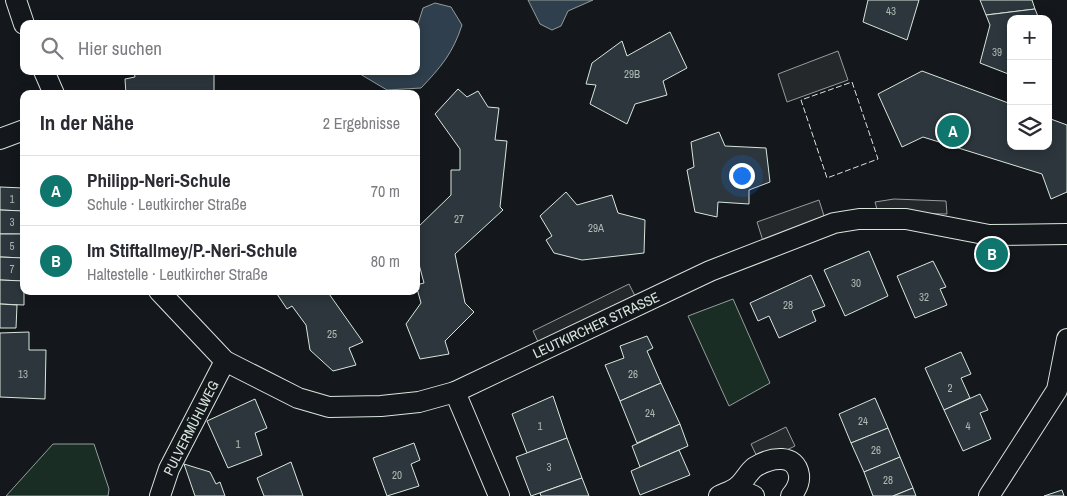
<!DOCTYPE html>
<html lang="de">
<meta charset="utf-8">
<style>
body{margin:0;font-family:"Archivo Narrow",sans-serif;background:#f2f2f3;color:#2b2b33}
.controls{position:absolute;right:15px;top:15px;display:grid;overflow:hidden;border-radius:10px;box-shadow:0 2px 12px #0003}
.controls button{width:45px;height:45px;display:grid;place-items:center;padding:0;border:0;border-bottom:1px solid #e1e1e2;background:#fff;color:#2b2b33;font:25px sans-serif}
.you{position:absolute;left:741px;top:175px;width:18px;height:18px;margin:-12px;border:4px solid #fff;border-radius:50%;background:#1a73e8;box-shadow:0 0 0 8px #1a73e833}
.badge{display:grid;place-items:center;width:32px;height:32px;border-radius:50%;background:#0f766e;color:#fff;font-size:16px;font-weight:700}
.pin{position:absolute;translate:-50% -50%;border:2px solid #fff;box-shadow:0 1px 5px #0006}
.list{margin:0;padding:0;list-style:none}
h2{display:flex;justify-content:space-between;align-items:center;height:65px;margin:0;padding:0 20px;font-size:21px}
h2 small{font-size:16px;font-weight:400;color:#7c7c81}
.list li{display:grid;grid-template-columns:32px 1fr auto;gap:15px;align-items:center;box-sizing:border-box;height:70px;padding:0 20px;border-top:1px solid #e1e1e2}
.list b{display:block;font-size:19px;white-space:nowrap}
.list p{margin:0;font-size:16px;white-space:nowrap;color:#7c7c81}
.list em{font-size:16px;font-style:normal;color:#7c7c81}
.icon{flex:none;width:28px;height:28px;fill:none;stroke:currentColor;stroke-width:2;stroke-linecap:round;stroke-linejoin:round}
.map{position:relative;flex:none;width:1067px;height:496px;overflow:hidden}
.search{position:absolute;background:#fff;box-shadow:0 2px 12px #0003;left:20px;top:20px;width:400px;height:55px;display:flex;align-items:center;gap:12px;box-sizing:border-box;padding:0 18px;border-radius:10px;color:#7c7c81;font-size:19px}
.panel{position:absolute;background:#fff;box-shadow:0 2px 12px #0003;left:20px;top:90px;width:400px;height:205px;border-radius:10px}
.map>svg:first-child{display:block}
.green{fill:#1a2d24;stroke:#939e99}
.parking{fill:#24282b;stroke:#939e99}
.water{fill:#2f3f4d;stroke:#939e99}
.building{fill:#2c363c;stroke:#d8e6dc}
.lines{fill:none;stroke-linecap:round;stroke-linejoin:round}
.minor-casing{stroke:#d8e6dc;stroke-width:22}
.minor{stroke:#14181c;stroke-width:20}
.fence{stroke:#d8e6dc;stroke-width:1;stroke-dasharray:6 2.5;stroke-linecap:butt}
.labels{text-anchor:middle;stroke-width:4;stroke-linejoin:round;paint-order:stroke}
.number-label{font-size:11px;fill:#adbab4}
.street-label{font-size:14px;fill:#d8e6dc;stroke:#14181c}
</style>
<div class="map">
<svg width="1067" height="496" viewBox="0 0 1067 496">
<rect width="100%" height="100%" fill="#14181c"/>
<!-- green -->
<g class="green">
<polygon points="733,299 770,383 729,406 688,316"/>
<polygon points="53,444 94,444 109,489 108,496 6,496"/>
</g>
<!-- parking -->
<g class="parking">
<polygon points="838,51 848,80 787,102 778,74"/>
<polygon points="894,199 946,201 947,214 878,213 875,202"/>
<polygon points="819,200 825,219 763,241 757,222"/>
<polygon points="629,284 637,300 540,346 533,331"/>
<polygon points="786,427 795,446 760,463 751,444"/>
</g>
<!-- water -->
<g class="water">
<polygon points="528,0 593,0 568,11 561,26 552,30 540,24"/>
<path d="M435 3 451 7 462 25C453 53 441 67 421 88L387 90 355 71H416V30L423 8Z"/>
</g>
<!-- building -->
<g class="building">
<polygon points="868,0 919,0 907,40 863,22"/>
<polygon points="980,0 1032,0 1035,9 986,15"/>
<polygon points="1035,9 1039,19 1011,19 1011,75 980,63 990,25 986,15"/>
<polygon points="670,32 687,68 663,81 667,95 635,104 627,124 590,104 596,85 586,84 592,63 622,41 627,56"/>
<polygon points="134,71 214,71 214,94 126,94 125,79 135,77"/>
<polygon points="922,71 1011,104 1011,146 1048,146 1048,118 1067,125 1067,192 1051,199 1042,174 923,137 902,147 878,94"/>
<polygon points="458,89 467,97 478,91 488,107 499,108 495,140 507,141 500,207 503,210 455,254 465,303 474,312 445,341 449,354 420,359 406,324 421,303 416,285 424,283 416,253 416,229 451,195 451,170 460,170 460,149 435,114"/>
<polygon points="719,132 725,146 766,148 770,182 749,190 749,204 718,202 717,217 695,212 687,170 694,167 691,142"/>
<polygon points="0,187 24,188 24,211 0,210"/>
<polygon points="566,192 577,205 612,195 618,213 645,220 644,253 582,260 554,253 546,240 552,236 540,216"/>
<polygon points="0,210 24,211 24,234 0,234"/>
<polygon points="0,234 24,234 24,258 0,257"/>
<polygon points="869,251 888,296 845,316 824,270"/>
<polygon points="0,257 24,258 24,281 0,280"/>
<polygon points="933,261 946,287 940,289 947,305 915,318 897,276"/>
<polygon points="811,275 825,306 812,311 816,321 779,338 769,316 758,321 750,303"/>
<polygon points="0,280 24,281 24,305 0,304"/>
<polygon points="275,291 327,291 363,342 349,348 356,365 333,371 310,350 306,325 292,306 287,309"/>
<polygon points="0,304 17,305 16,328 0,328"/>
<polygon points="29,332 29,350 46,350 45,399 0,397 0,333"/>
<polygon points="647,336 653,348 647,351 661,383 620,401 605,365 624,358 620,346"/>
<polygon points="961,352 971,374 961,378 970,398 944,410 925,368"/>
<polygon points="661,383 680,424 637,443 620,401"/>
<polygon points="980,394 988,410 980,413 991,439 963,451 944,410"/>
<polygon points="553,396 567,438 527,453 512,414"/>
<polygon points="875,398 888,428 851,443 839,414"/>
<polygon points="255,399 267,428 255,433 262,455 228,468 207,421"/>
<polygon points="680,424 688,446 640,467 632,446"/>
<polygon points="888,428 900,457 864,472 851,443"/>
<polygon points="567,438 582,478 531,496 516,457"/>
<polygon points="414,443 420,460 411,464 419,486 387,496 373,458"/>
<polygon points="679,450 690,475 640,495 631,471"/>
<polygon points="900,457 913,488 893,496 873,496 864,472"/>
<polygon points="291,462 303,496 264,496 257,478"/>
<polygon points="184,464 210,472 216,484 220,482 225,496 195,496"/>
<polygon points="582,478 589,496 541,496 540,493"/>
<polygon points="913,488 916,496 893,496"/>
<polygon points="1062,490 1064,496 1044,496"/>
</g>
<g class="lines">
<defs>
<g id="minor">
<polyline points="16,0 24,24"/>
<polyline points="44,71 54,94"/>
<polyline points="0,139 24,130"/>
<polyline points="159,291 225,361 298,398 329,407 381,406 419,402 455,392 710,271 834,223 859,219 906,219 989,235 1067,234"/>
<polyline points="455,392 499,496"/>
<polyline points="736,488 754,496"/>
<polyline points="160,496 169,469 225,361"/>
<path d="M719 496C725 493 732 491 737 487 744 482 748 472 755 467 771 457 796 453 799 475 800 483 796 490 791 496"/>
<polyline points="989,496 1057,390 1067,339"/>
</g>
</defs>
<!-- minor casing -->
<use href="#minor" class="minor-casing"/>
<!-- minor -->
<use href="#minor" class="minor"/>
<!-- fence -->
<polygon class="fence" points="852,82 878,159 827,178 801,100"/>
</g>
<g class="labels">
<!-- number labels -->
<g class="number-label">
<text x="891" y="15">43</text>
<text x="997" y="56">39</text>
<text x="632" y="78">29B</text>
<text x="12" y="203">1</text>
<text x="459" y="223">27</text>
<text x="12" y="226">3</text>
<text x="596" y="232">29A</text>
<text x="12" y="250">5</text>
<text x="12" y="273">7</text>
<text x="856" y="287">30</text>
<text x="924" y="301">32</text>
<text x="788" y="309">28</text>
<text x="332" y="338">25</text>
<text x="23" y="378">13</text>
<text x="633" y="378">26</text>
<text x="950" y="392">2</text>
<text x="650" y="417">24</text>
<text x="863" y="425">24</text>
<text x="540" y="430">1</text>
<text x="968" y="430">4</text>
<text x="238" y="448">1</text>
<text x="876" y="454">26</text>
<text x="549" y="471">3</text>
<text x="397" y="479">20</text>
<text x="888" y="484">28</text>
</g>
<!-- street labels -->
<g class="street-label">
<text transform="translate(596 325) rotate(-25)" y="5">LEUTKIRCHER STRASSE</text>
<text transform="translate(191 428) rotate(-63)" y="5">PULVERMÜHLWEG</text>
</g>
</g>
</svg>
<div class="controls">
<button>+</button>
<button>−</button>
<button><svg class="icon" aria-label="layers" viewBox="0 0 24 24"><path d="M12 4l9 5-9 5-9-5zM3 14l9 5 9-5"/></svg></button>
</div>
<div class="you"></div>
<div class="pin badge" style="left:953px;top:131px">A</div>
<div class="pin badge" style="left:992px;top:254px">B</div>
<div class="search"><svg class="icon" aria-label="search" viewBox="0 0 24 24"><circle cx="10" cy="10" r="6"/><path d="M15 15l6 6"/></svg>Hier suchen</div>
<section class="panel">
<h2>In der Nähe<small>2 Ergebnisse</small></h2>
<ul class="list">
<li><span class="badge">A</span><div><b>Philipp-Neri-Schule</b><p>Schule · Leutkircher Straße</p></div><em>70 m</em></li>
<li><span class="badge">B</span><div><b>Im Stiftallmey/P.-Neri-Schule</b><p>Haltestelle · Leutkircher Straße</p></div><em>80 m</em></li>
</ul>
</section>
</div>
